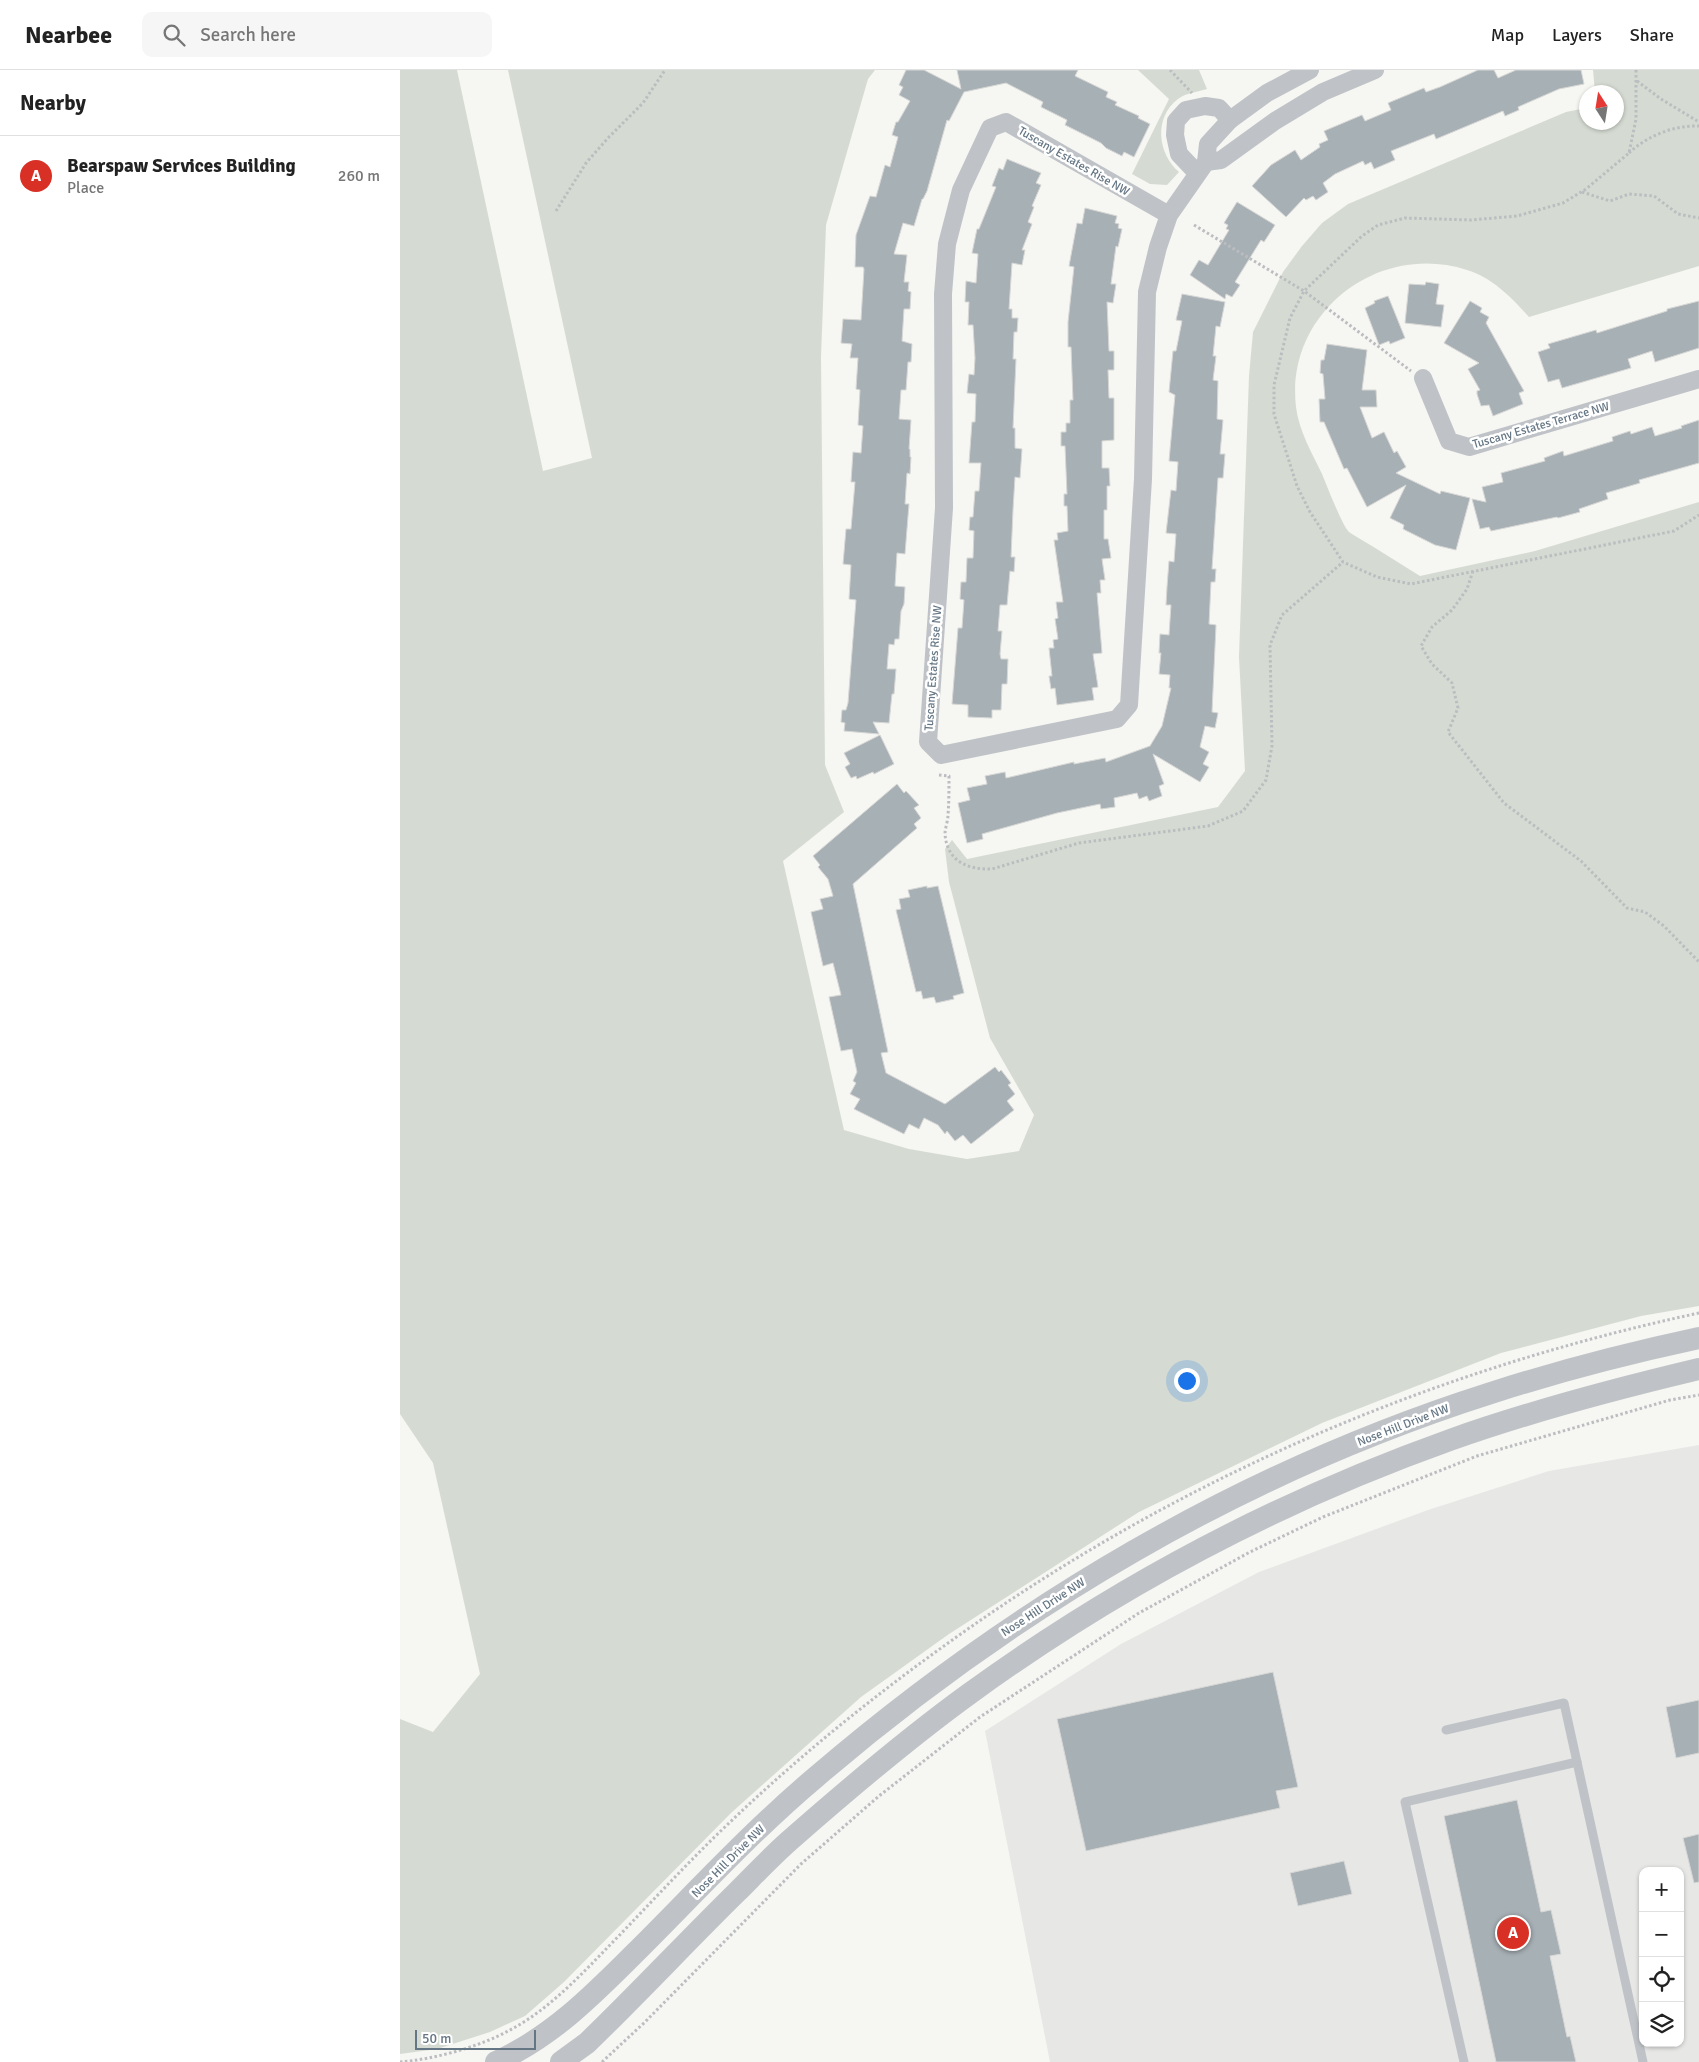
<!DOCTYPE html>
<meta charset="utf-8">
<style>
body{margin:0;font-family:Signika,sans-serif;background:#f6f6f6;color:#222}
.controls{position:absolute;right:15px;bottom:15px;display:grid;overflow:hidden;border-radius:10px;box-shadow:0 1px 4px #0004}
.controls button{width:45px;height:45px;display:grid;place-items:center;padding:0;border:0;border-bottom:1px solid #e0e0e0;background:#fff;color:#222;font:25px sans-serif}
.compass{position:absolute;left:1179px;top:15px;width:45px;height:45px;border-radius:50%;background:#fff;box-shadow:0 1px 4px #0004;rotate:348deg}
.scale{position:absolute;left:15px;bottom:12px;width:121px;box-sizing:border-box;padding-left:5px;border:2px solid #657684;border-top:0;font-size:14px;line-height:18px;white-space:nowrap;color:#657684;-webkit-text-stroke:4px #fff;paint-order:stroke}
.you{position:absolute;left:786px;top:1310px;width:18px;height:18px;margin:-12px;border:4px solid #fff;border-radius:50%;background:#1a73e8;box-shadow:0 0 0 8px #1a73e833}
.badge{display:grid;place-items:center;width:32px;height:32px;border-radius:50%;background:#d93025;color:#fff;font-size:16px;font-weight:700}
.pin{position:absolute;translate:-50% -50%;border:2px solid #fff;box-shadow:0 1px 5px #0006}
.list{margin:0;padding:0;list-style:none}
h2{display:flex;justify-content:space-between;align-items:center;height:65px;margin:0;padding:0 20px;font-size:21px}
h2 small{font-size:16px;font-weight:400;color:#767676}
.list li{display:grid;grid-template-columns:32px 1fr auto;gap:15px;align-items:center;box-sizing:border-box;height:80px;padding:0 20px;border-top:1px solid #e0e0e0}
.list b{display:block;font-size:19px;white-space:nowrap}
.list p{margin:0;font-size:16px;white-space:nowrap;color:#767676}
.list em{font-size:16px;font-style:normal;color:#767676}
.icon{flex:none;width:28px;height:28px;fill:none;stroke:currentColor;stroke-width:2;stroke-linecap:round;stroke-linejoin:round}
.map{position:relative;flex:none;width:1299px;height:1992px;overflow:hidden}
header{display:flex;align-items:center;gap:30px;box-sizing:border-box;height:70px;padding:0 25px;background:#fff;border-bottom:1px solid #e0e0e0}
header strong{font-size:24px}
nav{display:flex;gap:28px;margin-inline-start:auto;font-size:18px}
.search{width:350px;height:45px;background:#f6f6f6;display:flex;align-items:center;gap:12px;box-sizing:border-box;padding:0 18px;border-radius:10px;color:#767676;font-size:19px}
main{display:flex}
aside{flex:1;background:#fff}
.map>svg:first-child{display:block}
.built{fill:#e7e8e6;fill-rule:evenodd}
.green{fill:#d5dbd2}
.building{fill:#a7b0b5;stroke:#d7d7d5}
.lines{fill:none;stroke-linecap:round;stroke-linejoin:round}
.path{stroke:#bbbdc0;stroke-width:3;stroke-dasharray:2.5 2.5;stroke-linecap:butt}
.service{stroke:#bfc3c7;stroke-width:9}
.minor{stroke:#bfc3c7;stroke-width:18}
.tertiary{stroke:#bfc3c7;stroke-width:22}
.labels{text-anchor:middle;stroke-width:5;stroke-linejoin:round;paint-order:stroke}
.street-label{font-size:12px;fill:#657684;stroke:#fff}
</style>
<header>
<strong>Nearbee</strong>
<div class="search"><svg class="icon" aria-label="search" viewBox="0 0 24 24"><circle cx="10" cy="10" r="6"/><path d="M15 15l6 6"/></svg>Search here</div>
<nav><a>Map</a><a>Layers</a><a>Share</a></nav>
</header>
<main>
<aside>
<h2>Nearby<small></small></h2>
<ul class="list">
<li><span class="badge">A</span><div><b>Bearspaw Services Building</b><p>Place</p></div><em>260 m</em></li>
</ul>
</aside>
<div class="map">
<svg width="1299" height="1992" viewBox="0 0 1299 1992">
<rect width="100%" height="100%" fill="#f6f6f2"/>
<!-- built -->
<path class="built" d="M1299 1375V1992H650L585 1661 721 1574 859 1502 1028 1440 1149 1401ZM1243 1801H1280V1973H1243Z"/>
<!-- green -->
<g class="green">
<path d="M0 0H57L143 401 192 388 108 0H475L468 9 426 155 421 287 425 695 444 742 383 791 444 1060 509 1079 567 1089 619 1081 634 1045 590 968 549 812 545 779 552 770 567 789 818 737 845 701 839 587 849 306 853 262 883 202 902 176 922 153 948 134 1166 42 1186 38V52H1216V22H1195L1193 0H1299V196L1129 247C1112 228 1093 208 1067 200 978 171 885 243 896 337 899 361 912 383 922 404 927 416 942 455 949 462 956 467 964 471 972 476 988 486 1004 496 1020 506L1135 481 1299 432V1236L1241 1246 1101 1283 922 1353 739 1442 549 1564 461 1627 331 1743 164 1912 125 1946 90 1962 37 1979 0 1984V1649L33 1662 80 1604 33 1393 0 1344Z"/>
<path d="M738 0H799L807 19C797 22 786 23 778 29 753 48 758 84 779 102L767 115 750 114 732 104 769 29Z"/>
</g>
<!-- building -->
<g class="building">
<polygon points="506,0 524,0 561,19 557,0 678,0 675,6 708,22 706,27 717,32 715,35 739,46 738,48 750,54 734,87 724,82 722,86 706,78 701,73 665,55 667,50 641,37 643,32 606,13 564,22 549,51 547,50 527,121 523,129 522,129 514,156 503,153 494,184 507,185 504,212 509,212 508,221 511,222 510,239 504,239 502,271 512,274 511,292 508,292 506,320 501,320 499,349 511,350 509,379 510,379 510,387 511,387 510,404 507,403 505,434 509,434 505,484 497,483 495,516 505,517 504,534 501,541 499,569 495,569 494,575 489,574 487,599 496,599 494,624 492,624 489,653 473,652 479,664 444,661 445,653 441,652 442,640 446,640 448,633 456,530 449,529 451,495 443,494 446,459 451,459 455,412 451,412 453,382 461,383 463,356 458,355 460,320 456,319 458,288 450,288 452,274 441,273 443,249 461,250 464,199 463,197 455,197 456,165 470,126 476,127 485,95 490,97 498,67 492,65 496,52 498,52 510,31 499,25 503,17 499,15"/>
<polygon points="1078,0 1094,0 1098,8 1116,0 1181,0 1184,14 1159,19 1118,37 1119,40 1105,46 1103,41 1036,69 1034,64 991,81 995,90 974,99 971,92 965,95 963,91 935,104 923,113 928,122 916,130 913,126 906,130 904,128 886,147 852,116 871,95 895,80 901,90 920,77 919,74 928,70 924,61 962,45 965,51 991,40 988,33 1024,18 1026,22 1040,17"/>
<polygon points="607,89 641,103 636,113 641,115 632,136 634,137 628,152 632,154 622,180 625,180 622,195 612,193 609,239 612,239 612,248 618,248 617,262 614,262 613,289 616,289 613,358 615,358 615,378 622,379 620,408 615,407 613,440 611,487 615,487 614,502 610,501 607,535 600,535 598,561 602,561 600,584 601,589 608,589 607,614 602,614 601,640 592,640 592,648 568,647 568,635 552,634 558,558 562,558 564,530 560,529 561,512 566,512 567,488 573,488 574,461 569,460 570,447 573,447 575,421 579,421 581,393 569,393 572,352 575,352 576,324 567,323 569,304 574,305 575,288 573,255 568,255 569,232 565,232 566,211 576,213 578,184 572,183 577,159 579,159 596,117 592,116 599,98 603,100"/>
<polygon points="837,132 875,155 864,172 861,170 835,212 840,215 832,227 826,224 825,229 790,205 799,190 808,195 829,160 826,159 828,155 824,153"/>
<polygon points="685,138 717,146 715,153 719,154 718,158 722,159 718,177 716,176 711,214 716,214 713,233 707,232 709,281 714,281 714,300 708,300 709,328 714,328 714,370 702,371 702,398 709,398 710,416 707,416 707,440 704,440 704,469 708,469 711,488 702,489 705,510 700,510 701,523 697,523 702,583 693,584 698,617 692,618 694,630 657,635 655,618 651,619 649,606 652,606 649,578 654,578 653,570 658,569 655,549 658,548 656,532 663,532 654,470 658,470 657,463 668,461 667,436 664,436 664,424 667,424 665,376 661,376 661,362 666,362 666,353 670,353 670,330 673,330 671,277 668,277 668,252 674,197 669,196 677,153 682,154"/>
<polygon points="1026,212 1039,214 1036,234 1044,235 1041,257 1005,253 1009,214 1025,215"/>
<polygon points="782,224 825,232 820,257 816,256 813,286 816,286 813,310 818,311 817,349 823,350 820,384 825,384 823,408 818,408 812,499 816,499 815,512 811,512 809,554 816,555 812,642 818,643 815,658 805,656 800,677 809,682 803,694 809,697 800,712 753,684 764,714 759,716 762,726 749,731 747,726 739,729 737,723 714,728 715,737 701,739 700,734 657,743 582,764 583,769 567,773 558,733 570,730 567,718 587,714 585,706 605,702 606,708 674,692 674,694 705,688 706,692 750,676 762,656 771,618 769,618 770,605 759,604 761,583 759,583 760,564 769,565 771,535 766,535 767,517 769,491 774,492 776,464 766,463 771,420 776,421 778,392 769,391 775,325 769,322 773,281 776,281 782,251 776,250"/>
<polygon points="988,226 1005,268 990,274 989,271 979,275 965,238 975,233 974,231"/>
<polygon points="1070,231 1082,238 1080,242 1089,247 1086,253 1124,321 1119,323 1123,334 1093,346 1089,335 1081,336 1077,324 1077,321 1080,320 1068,299 1079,293 1044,273"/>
<polygon points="1299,231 1299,278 1255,292 1252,281 1228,289 1231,298 1162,318 1159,309 1148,312 1138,282 1150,278 1148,274 1196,260 1197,263 1267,241 1267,239"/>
<polygon points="927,274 967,280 962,320 976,320 977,337 960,337 972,368 984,362 994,383 997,381 1006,397 996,403 1040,424 1041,421 1070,428 1056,480 1035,475 1003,459 1004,455 990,448 1006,415 967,437 947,398 944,399 924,352 920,352 919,329 925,329 923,304 920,303 921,290 924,290"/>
<polygon points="1299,350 1299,393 1239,410 1240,413 1206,423 1208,429 1179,439 1180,442 1158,448 1157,447 1091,461 1089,457 1080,459 1072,429 1086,432 1082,417 1103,412 1101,403 1145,391 1144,388 1163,381 1164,386 1213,371 1212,367 1230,361 1231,364 1252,357 1255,366 1282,358 1281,356"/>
<polygon points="480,665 494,694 474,704 473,702 457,709 456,706 451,708 445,697 450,694 444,683"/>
<polygon points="497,714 504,723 506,721 519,735 514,738 521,748 514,754 517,758 453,814 488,982 481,983 486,1003 545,1034 595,997 599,1002 601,1000 611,1013 608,1015 615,1024 607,1031 614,1040 571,1074 563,1065 555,1071 547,1061 545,1064 538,1055 524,1048 519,1059 509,1054 504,1064 454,1039 460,1029 450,1024 456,1013 453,1011 457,1002 452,979 441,981 429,927 441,925 433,893 423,896 411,842 423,839 420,829 433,826 428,809 418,797 420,795 413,786"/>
<polygon points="527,816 527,818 538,816 564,923 553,926 554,929 536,933 534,927 523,929 521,921 516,922 496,840 501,839 499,829 510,827 508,820"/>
<polygon points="873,1602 898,1717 876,1721 880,1738 686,1781 657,1649"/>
<polygon points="1299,1630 1299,1683 1276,1688 1266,1637"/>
<polygon points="1117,1730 1141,1842 1151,1840 1161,1884 1150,1886 1167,1967 1170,1966 1176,1992 1096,1992 1044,1746"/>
<polygon points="1299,1764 1299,1812 1294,1813 1283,1768"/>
<polygon points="944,1791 952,1824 898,1836 890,1803"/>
</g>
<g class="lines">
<!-- path -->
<g class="path">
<polyline points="770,0 792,23"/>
<polyline points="1236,0 1236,49 1229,83 1186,119 1163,133 1117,146 1071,150 1005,148 978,155 962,166 904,221 890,248 874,315 874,344 897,416 910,442 943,492 977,507 1011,514 1274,461 1299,445"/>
<polyline points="1237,11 1261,29 1299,52"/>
<path d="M1229 83C1247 66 1274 55 1299 56"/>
<polyline points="1182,122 1210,131 1229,124 1254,126 1278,144 1299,148"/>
<polyline points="156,141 186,93 208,68 243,33 265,0"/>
<polyline points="794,155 904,221 1011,301"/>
<polyline points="1073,501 1067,519 1052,540 1032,557 1021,576 1032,594 1052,613 1058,638 1048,662 1104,733 1181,791 1227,838 1245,842 1264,856 1299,892"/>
<path d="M539 705 549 706C549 719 549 732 548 745 548 751 545 758 545 764 547 792 569 800 592 799L679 773 808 756 843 741 866 710 872 676 870 575 882 545 943 492"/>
<path d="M0 1992C35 1989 79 1977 110 1960 148 1940 179 1907 209 1876 248 1836 286 1794 327 1755 401 1684 481 1620 565 1561 787 1405 1033 1300 1299 1243"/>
<polyline points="202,1992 245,1952 401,1794 479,1726 580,1647 739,1543 850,1482 923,1447 1077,1386 1270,1330 1299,1325"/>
</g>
<!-- service -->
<g class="service">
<polyline points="1046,1660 1164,1633 1243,1992"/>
<polyline points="1064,1992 1005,1732 1177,1692"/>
</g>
<!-- minor -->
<g class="minor">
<polyline points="806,92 821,90 875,51 923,22 975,0"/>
<polyline points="797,103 779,84 775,65 776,51 786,40 805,36 819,38 830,50"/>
<polyline points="769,145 606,52 590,58 561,120 547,174 543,224 544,438 528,672 541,685 717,649 729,635 743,409 747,222 758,177 769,145 806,92 808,74 830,50 867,23 910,0"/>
<polyline points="1023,308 1049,371 1069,377 1299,309"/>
</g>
<!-- tertiary -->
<g class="tertiary">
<path d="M96 1992C154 1966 197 1921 241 1877 298 1820 354 1759 416 1707 614 1537 842 1402 1091 1323 1159 1301 1229 1283 1299 1268"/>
<path d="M161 1992 187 1973C238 1924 286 1872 337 1822 354 1805 371 1787 389 1771 447 1720 507 1669 569 1624 716 1517 879 1431 1050 1370 1131 1341 1215 1319 1299 1299"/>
</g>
</g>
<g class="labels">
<!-- street labels -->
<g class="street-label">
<text transform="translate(674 91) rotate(30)" y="4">Tuscany Estates Rise NW</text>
<text transform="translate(1141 355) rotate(-16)" y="4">Tuscany Estates Terrace NW</text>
<text transform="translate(533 598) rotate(-86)" y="4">Tuscany Estates Rise NW</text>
<text transform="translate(1003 1355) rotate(-21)" y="4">Nose Hill Drive NW</text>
<text transform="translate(643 1537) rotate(-33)" y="4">Nose Hill Drive NW</text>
<text transform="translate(328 1791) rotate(-45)" y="4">Nose Hill Drive NW</text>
</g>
</g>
</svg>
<div class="controls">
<button>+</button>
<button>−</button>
<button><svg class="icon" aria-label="locate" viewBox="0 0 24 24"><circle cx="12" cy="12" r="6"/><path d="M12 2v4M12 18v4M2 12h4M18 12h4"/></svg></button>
<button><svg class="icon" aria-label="layers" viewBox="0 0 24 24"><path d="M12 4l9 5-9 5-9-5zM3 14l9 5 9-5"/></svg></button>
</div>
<svg class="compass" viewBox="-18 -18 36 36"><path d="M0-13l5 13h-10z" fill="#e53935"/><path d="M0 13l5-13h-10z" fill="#767676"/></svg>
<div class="scale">50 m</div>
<div class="you"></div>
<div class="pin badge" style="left:1113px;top:1863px">A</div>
</div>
</main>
